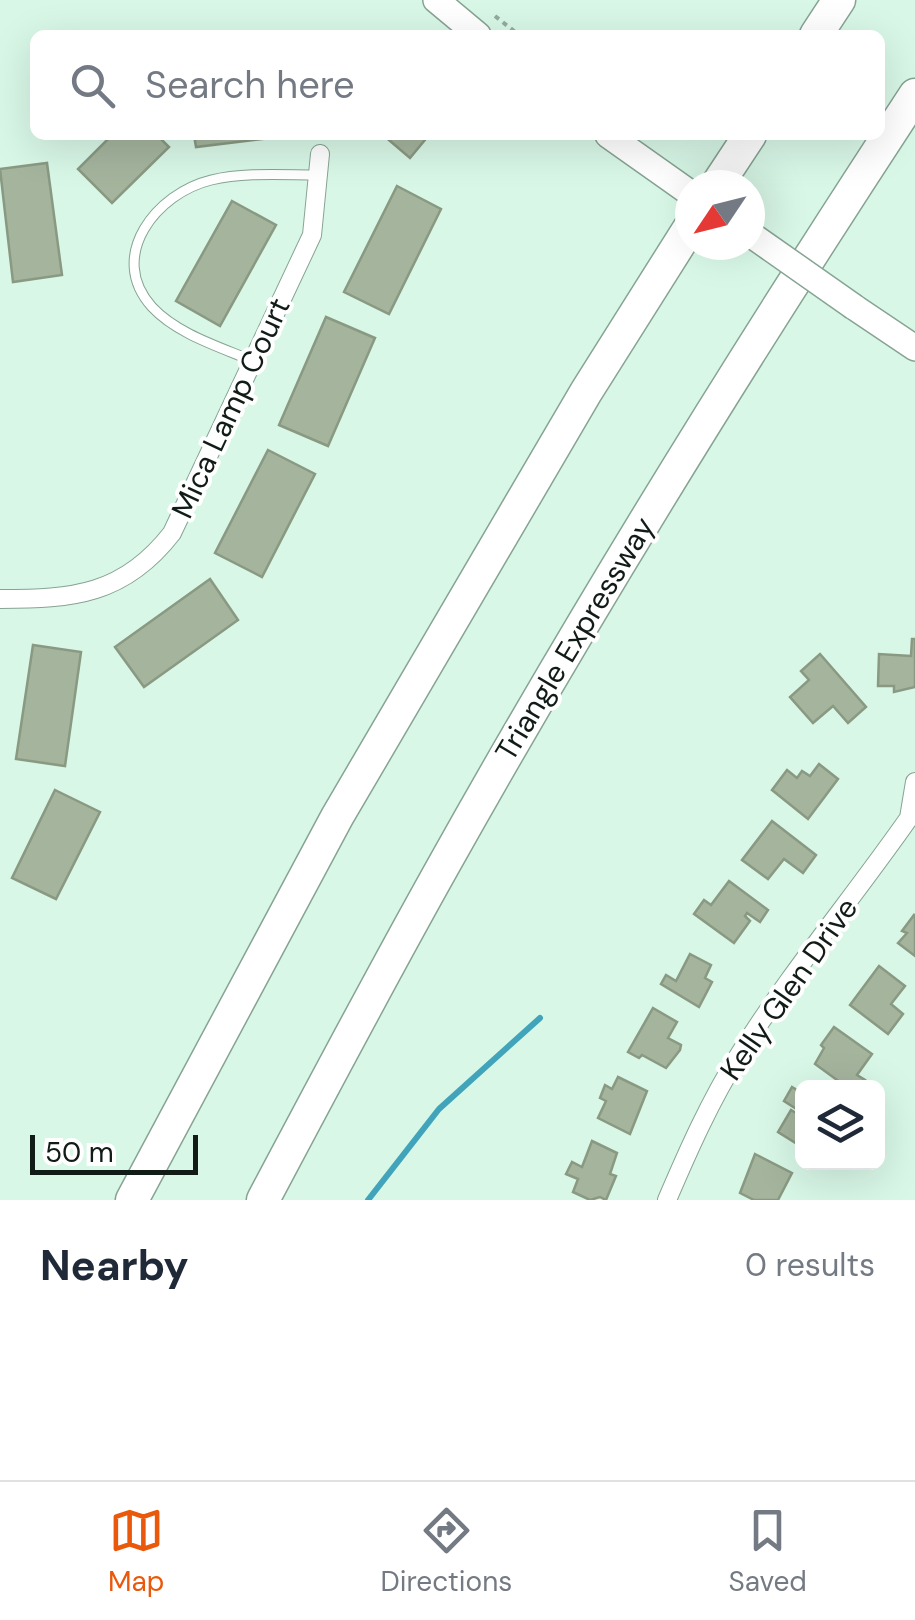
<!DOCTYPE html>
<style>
body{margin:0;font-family:"DM Sans",sans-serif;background:#f6f6f7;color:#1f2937}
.controls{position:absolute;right:30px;bottom:30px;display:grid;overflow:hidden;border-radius:15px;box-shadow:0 10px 40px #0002}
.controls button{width:90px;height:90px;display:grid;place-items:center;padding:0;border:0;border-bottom:2px solid #e0e1e3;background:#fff;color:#1f2937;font:50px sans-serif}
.compass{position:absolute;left:675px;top:170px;width:90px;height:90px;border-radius:50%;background:#fff;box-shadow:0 10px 40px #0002;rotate:235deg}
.scale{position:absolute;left:30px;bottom:25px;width:168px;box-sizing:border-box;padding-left:10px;border:5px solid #111c17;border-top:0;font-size:28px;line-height:35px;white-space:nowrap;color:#111c17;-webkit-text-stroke:8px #fff;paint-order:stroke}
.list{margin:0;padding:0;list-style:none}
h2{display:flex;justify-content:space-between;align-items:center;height:130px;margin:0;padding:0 40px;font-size:42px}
h2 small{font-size:32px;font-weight:400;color:#747a83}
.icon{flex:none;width:55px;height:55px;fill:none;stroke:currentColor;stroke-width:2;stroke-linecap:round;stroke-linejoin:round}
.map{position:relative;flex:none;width:915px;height:1200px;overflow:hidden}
.search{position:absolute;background:#fff;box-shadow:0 10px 40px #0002;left:30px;right:30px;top:30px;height:110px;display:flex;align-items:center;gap:25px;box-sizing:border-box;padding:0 35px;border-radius:15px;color:#747a83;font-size:38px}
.sheet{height:280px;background:#fff}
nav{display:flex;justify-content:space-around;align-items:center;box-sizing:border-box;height:140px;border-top:2px solid #e0e1e3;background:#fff;font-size:28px;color:#747a83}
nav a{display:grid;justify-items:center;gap:5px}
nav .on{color:#ea580c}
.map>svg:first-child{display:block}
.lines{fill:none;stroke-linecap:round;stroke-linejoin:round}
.stream{stroke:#41a4bb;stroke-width:6}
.building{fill:#a4b49d;stroke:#899982;stroke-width:2.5}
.lane-casing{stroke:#87a394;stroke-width:11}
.street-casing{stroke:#87a394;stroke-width:20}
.secondary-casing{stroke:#87a394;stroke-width:28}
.highway-casing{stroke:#87a394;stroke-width:35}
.path{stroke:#93ab9f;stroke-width:4;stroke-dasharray:5 5;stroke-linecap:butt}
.lane{stroke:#fff;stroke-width:9}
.street{stroke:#fff;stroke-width:18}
.secondary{stroke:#fff;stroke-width:25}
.highway{stroke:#fff;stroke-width:32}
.secondary-bridge-casing{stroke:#87a394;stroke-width:28;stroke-linecap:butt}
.secondary-bridge{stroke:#fff;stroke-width:25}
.labels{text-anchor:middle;stroke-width:8;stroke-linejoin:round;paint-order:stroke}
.street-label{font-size:30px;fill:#111c17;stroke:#fff}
</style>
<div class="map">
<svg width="915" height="1200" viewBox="0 0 915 1200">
<rect width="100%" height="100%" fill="#d8f7e7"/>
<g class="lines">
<!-- stream -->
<polyline class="stream" points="368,1200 439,1109 540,1018"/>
</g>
<!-- building -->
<g class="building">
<polygon points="112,135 157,135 169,147 112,203 78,169"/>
<polygon points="194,135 288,135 288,136 196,147"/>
<polygon points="383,135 429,135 410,158"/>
<polygon points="47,163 62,275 13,282 0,169"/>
<polygon points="397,186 441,209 389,314 344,292"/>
<polygon points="232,201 276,225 220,326 176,301"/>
<polygon points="326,317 375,338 328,446 279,425"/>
<polygon points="268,450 315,474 262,577 215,553"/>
<polygon points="210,579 238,620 144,687 115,647"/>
<polygon points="912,639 915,639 915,687 894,692 894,686 878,686 879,654 911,656"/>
<polygon points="33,645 81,652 65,766 16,759"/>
<polygon points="820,654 866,707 848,723 833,706 813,723 790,697 809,680 801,671"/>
<polygon points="819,764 838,779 808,819 772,790 787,770 797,778 802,771 810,776"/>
<polygon points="55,790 100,812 56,899 12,878"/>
<polygon points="772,821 816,855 803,873 784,859 768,879 742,860"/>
<polygon points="729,881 768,910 760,922 747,913 745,916 750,921 734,943 694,914 704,900 711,905"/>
<polygon points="914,915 915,916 915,956 898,943 907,933 902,931"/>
<polygon points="690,954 711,965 705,978 712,982 699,1007 661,984 666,975 676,981"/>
<polygon points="879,966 905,986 891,1004 903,1014 888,1034 850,1005"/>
<polygon points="653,1008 677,1022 668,1038 681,1045 680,1050 666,1068 642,1055 639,1058 628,1052"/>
<polygon points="834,1027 872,1054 857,1075 865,1080 860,1088 848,1088 815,1064 824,1048 821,1045"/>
<polygon points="618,1077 647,1091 630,1134 598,1118 606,1101 600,1098 605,1085 612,1089"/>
<polygon points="792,1087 802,1093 802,1147 778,1132 791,1110 796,1113 798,1110 784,1101"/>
<polygon points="592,1141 617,1153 610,1174 616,1176 606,1200 600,1197 590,1200 573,1192 578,1179 566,1174 572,1162 582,1167"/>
<polygon points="755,1154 792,1173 778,1200 754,1200 740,1193"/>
</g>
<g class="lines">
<defs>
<path id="lane" d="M253 361C220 347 177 334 152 307 106 256 157 193 211 180 245 172 283 175 318 175"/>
<g id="street">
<path d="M0 599C73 599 124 595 172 533L312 235 320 154"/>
<path d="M667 1200C688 1151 710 1101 739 1055 790 973 853 898 909 818L915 782"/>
</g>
<g id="secondary">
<polyline points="436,0 478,35"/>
<polyline points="608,135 690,193"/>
<polyline points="854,307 915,348"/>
</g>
<g id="highway">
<polyline points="816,35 839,0"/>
<polyline points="717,185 750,135"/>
<polyline points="132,1200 337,817 586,392 690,227"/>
<path d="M263 1200C323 1087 383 973 446 861 592 600 751 345 915 95"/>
</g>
</defs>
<!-- lane casing -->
<use href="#lane" class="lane-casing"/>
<!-- street casing -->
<use href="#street" class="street-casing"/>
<!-- secondary casing -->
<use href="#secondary" class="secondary-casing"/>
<!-- highway casing -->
<use href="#highway" class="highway-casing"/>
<!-- path -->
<polyline class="path" points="495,16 519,35"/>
<!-- lane -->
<use href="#lane" class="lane"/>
<!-- street -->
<use href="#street" class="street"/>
<!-- secondary -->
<use href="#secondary" class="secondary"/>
<!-- highway -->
<use href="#highway" class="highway"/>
<defs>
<polyline id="secondary-bridge" points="750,234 854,307"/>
</defs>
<!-- secondary-bridge casing -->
<use href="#secondary-bridge" class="secondary-bridge-casing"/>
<!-- secondary-bridge -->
<use href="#secondary-bridge" class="secondary-bridge"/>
</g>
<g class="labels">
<!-- street labels -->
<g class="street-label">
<text transform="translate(231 408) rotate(-65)" y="10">Mica Lamp Court</text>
<text transform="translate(575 639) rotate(-59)" y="10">Triangle Expressway</text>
<text transform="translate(789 989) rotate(-55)" y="10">Kelly Glen Drive</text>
</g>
</g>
</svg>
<div class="controls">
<button><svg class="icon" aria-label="layers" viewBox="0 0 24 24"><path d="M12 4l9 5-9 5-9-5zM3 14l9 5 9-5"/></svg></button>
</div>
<svg class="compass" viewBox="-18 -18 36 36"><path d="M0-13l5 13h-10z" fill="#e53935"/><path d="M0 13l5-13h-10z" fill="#747a83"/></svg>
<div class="scale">50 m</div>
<div class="search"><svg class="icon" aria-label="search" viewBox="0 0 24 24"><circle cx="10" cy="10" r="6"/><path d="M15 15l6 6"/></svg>Search here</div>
</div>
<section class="sheet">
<h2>Nearby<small>0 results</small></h2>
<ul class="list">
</ul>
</section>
<nav>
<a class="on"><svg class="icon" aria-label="map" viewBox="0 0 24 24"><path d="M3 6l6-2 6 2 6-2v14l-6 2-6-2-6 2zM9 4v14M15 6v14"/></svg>Map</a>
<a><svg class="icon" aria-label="directions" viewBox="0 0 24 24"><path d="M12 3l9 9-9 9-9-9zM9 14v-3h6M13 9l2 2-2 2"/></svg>Directions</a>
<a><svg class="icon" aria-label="saved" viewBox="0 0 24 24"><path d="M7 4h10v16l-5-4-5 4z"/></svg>Saved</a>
</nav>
